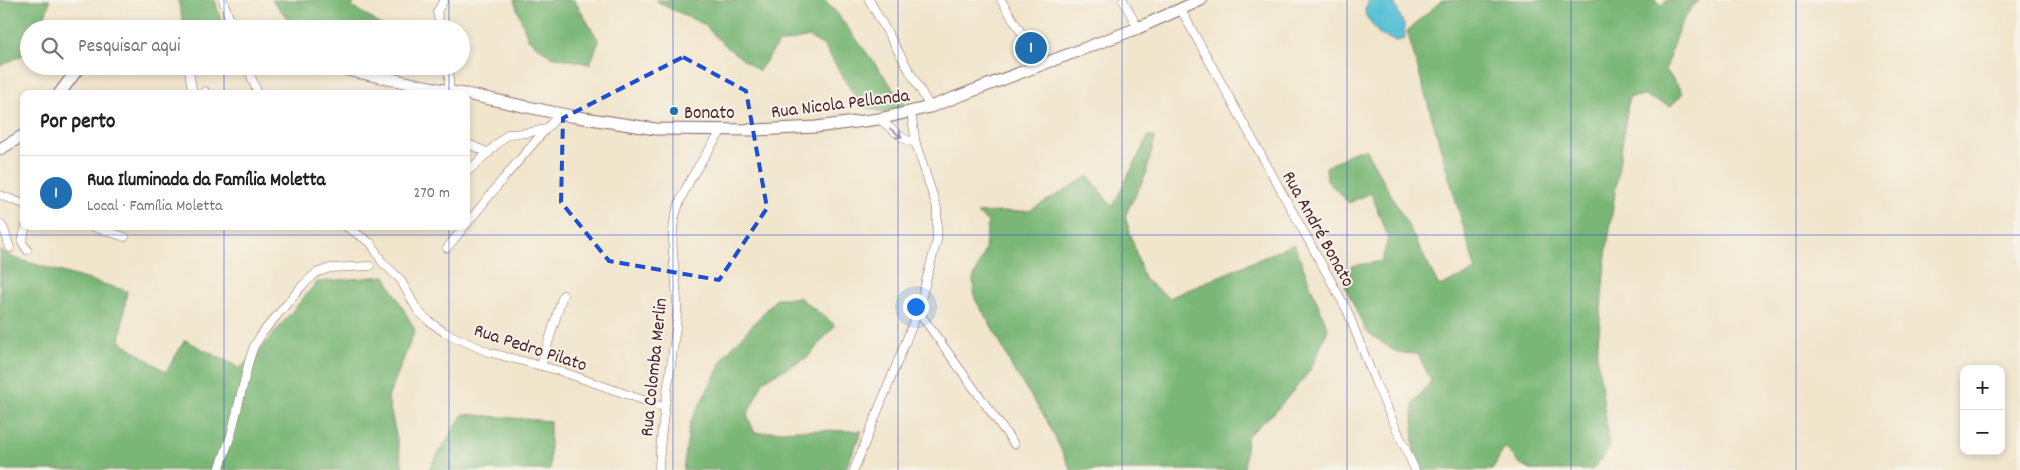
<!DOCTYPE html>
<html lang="pt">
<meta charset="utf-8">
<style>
body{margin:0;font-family:Dekko,sans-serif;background:#f2f2f2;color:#202124}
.controls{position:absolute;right:15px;bottom:15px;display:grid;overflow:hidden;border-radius:10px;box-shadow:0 2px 8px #0003}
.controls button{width:45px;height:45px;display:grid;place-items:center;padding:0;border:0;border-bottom:1px solid #e0e0e0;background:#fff;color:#202124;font:25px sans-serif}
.you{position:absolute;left:915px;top:306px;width:18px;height:18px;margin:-12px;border:4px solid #fff;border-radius:50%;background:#1a73e8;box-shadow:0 0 0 8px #1a73e833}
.badge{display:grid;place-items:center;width:32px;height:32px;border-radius:50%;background:#1f6fb2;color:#fff;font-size:16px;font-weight:700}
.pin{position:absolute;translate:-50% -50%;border:2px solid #fff;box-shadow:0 1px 5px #0006}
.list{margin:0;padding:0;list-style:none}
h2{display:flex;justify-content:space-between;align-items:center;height:65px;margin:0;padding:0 20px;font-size:21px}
h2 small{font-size:16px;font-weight:400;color:#757577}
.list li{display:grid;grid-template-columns:32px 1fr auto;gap:15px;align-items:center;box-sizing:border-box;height:75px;padding:0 20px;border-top:1px solid #e0e0e0}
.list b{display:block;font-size:19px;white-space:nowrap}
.list p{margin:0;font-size:16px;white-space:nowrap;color:#757577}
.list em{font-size:16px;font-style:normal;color:#757577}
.icon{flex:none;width:28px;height:28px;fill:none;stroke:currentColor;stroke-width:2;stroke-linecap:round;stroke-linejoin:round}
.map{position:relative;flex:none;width:2020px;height:470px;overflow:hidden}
.search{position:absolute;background:#fff;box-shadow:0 2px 8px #0003;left:20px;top:20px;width:450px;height:55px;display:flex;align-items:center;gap:12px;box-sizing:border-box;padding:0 18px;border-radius:28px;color:#757577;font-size:19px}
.panel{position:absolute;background:#fff;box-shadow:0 2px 8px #0003;left:20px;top:90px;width:450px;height:140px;border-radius:10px}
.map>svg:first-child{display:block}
.forest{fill:#7ab777;stroke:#626b51}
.water{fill:#58c1d5;stroke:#517080}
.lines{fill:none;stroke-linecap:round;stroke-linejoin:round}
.minor-casing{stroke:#846463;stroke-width:9}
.secondary-casing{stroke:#846463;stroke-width:13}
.minor{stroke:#fff;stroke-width:8}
.secondary{stroke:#fff;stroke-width:11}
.oneway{stroke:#ae9aa0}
.marked{fill:none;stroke:#1d4ed8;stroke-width:4;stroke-dasharray:10 6;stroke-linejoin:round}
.grid{fill:none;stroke:#1d4ed8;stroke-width:1;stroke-opacity:0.55}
.poi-dot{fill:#1f6fb2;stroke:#f7f3e8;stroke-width:2}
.labels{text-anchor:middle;stroke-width:4;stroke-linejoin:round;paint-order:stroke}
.street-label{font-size:19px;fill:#4a1f2b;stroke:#f7f3e8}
.poi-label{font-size:19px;fill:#4a1f2b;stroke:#f7f3e8;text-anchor:start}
</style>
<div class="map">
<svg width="2020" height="470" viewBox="0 0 2020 470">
<rect width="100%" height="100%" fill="#f7f3e8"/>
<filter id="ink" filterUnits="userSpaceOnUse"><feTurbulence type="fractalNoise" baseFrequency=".02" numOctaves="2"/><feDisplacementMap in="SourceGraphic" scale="10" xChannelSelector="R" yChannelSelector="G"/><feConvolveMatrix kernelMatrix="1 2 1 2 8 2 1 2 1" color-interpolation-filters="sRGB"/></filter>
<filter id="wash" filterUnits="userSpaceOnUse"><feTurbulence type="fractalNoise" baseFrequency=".0096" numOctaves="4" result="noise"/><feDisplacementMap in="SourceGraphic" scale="20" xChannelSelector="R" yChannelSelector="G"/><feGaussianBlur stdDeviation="1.12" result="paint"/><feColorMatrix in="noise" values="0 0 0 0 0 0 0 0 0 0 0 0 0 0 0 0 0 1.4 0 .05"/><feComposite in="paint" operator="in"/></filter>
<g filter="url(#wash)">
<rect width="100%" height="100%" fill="#f1e5cc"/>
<!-- forest -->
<g class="forest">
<polygon points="0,0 50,0 41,29 29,29 29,52 0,66"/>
<polygon points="178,0 215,0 223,29 207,29 183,22"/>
<polygon points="272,0 356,0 352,6 383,26 382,29 296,29"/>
<polygon points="514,0 574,0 599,41 590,64 550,56 528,39"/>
<polygon points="656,0 824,0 836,12 908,108 884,113 861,106 824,46 809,37 778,44 759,71 729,49 703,24 663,5"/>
<path d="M1442 0H1657L1661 6 1667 0H1700C1680 16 1672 46 1666 70L1683 93 1671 106 1644 96 1629 97 1605 262 1597 355 1610 448 1592 470H1531L1521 465 1505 447 1492 470H1422L1414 454 1413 403 1431 381 1418 354 1397 353 1366 331 1345 286 1352 266 1382 261 1388 238 1371 193 1349 203 1327 181 1326 167 1357 150H1366L1411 231 1439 286 1476 271 1407 31Z"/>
<polygon points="1149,135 1155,138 1146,174 1125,216 1144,279 1169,298 1294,244 1328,329 1310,371 1275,412 1247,436 1244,470 1071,470 1046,419 1013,369 996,334 975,299 973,279 985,250 988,222 977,213 1029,211 1089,176 1112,207"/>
<polygon points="0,250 14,258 127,291 120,341 166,372 185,340 240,368 260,350 317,282 385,276 415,330 388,398 403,468 412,470 0,470"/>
<polygon points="777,298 800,298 835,325 808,357 764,380 747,415 755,433 795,430 862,431 845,470 683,470 690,423 726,354"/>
<polygon points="463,414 550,421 550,470 428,470"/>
</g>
<!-- water -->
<polygon class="water" points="1369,0 1393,0 1404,25 1405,39 1395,41 1380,35 1366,16 1365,9"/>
</g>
<g filter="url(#ink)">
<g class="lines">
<defs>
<g id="minor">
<polyline points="223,0 233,29"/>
<polyline points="869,0 930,107"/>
<polyline points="1001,0 1042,66"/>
<polyline points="1123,0 1138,28"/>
<polyline points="1181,10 1347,310 1376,384 1415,470"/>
<polyline points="441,29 437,12 444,0"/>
<polyline points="188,66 193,94"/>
<polyline points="247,66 258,94"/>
<polyline points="449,66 449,91"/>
<polyline points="205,91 206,94"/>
<polyline points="879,119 903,138 916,144"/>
<polyline points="466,143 489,153"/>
<polyline points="466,173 508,134 526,133 546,129 561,113"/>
<polyline points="0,195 24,204"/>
<polyline points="0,224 4,229 10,248"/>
<polyline points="466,225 503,179 546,129"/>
<polyline points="26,226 22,242 27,250"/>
<polyline points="90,226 125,237"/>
<polyline points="345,226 371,243 382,262 400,279 418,311 430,322 444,332 488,352 560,371 663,407"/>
<polyline points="447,248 465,226"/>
<polyline points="918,311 1014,444"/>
<polyline points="541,366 563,295"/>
<polyline points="219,470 231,435 249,361 254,346 263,332 302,286 316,273 330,268 370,266"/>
<path d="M659 470C660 418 673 367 677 315 679 282 667 246 676 213 685 183 705 156 722 130"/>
<polyline points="854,470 918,311 937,240 937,208 916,144 911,112"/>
</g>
<g id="secondary">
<polyline points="328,66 463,94"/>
<polyline points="59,94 80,66"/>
<polyline points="466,94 571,116 656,129 756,130 816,127 879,119 930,107 1138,28 1201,0"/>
<polyline points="0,149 24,135"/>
</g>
</defs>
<!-- minor casing -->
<use href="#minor" class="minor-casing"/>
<!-- secondary casing -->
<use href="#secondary" class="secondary-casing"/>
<!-- minor -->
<use href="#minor" class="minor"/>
<!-- secondary -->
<use href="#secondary" class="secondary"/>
</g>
<!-- one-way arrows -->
<defs><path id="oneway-shaft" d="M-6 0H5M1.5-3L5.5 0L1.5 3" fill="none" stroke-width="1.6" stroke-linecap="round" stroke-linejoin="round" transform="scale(1.25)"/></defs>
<use class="oneway" href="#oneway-shaft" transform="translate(896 133) rotate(36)"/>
</g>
<!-- marked area -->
<path class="marked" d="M683 57 746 91 767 208 719 280 609 261 561 202 563 118Z"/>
<!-- grid -->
<path class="grid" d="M224 0V29M449 0V29M673 0V470M898 0V470M1122 0V470M1347 0V470M1571 0V470M1796 0V470M224 66V94M449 66V94M224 226V470M449 226V470M0 235H2020"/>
<!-- markers -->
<circle class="poi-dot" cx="674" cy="111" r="5"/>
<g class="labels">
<!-- street labels -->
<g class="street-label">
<text transform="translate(840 102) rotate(-7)" y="7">Rua Nicola Pellanda</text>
<text transform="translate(1320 228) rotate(61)" y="7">Rua André Bonato</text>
<text transform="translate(531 346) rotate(18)" y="7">Rua Pedro Pilato</text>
<text transform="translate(652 367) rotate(-84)" y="7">Rua Colomba Merlin</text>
</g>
<!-- poi labels -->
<g class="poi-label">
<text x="684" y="118">Bonato</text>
</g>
</g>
</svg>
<div class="controls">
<button>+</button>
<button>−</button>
</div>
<div class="you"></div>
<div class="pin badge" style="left:1031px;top:48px">1</div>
<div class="search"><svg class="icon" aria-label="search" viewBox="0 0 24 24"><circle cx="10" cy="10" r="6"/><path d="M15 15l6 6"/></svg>Pesquisar aqui</div>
<section class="panel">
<h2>Por perto<small></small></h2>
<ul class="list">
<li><span class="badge">1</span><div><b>Rua Iluminada da Família Moletta</b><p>Local · Família Moletta</p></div><em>270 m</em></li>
</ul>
</section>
</div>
